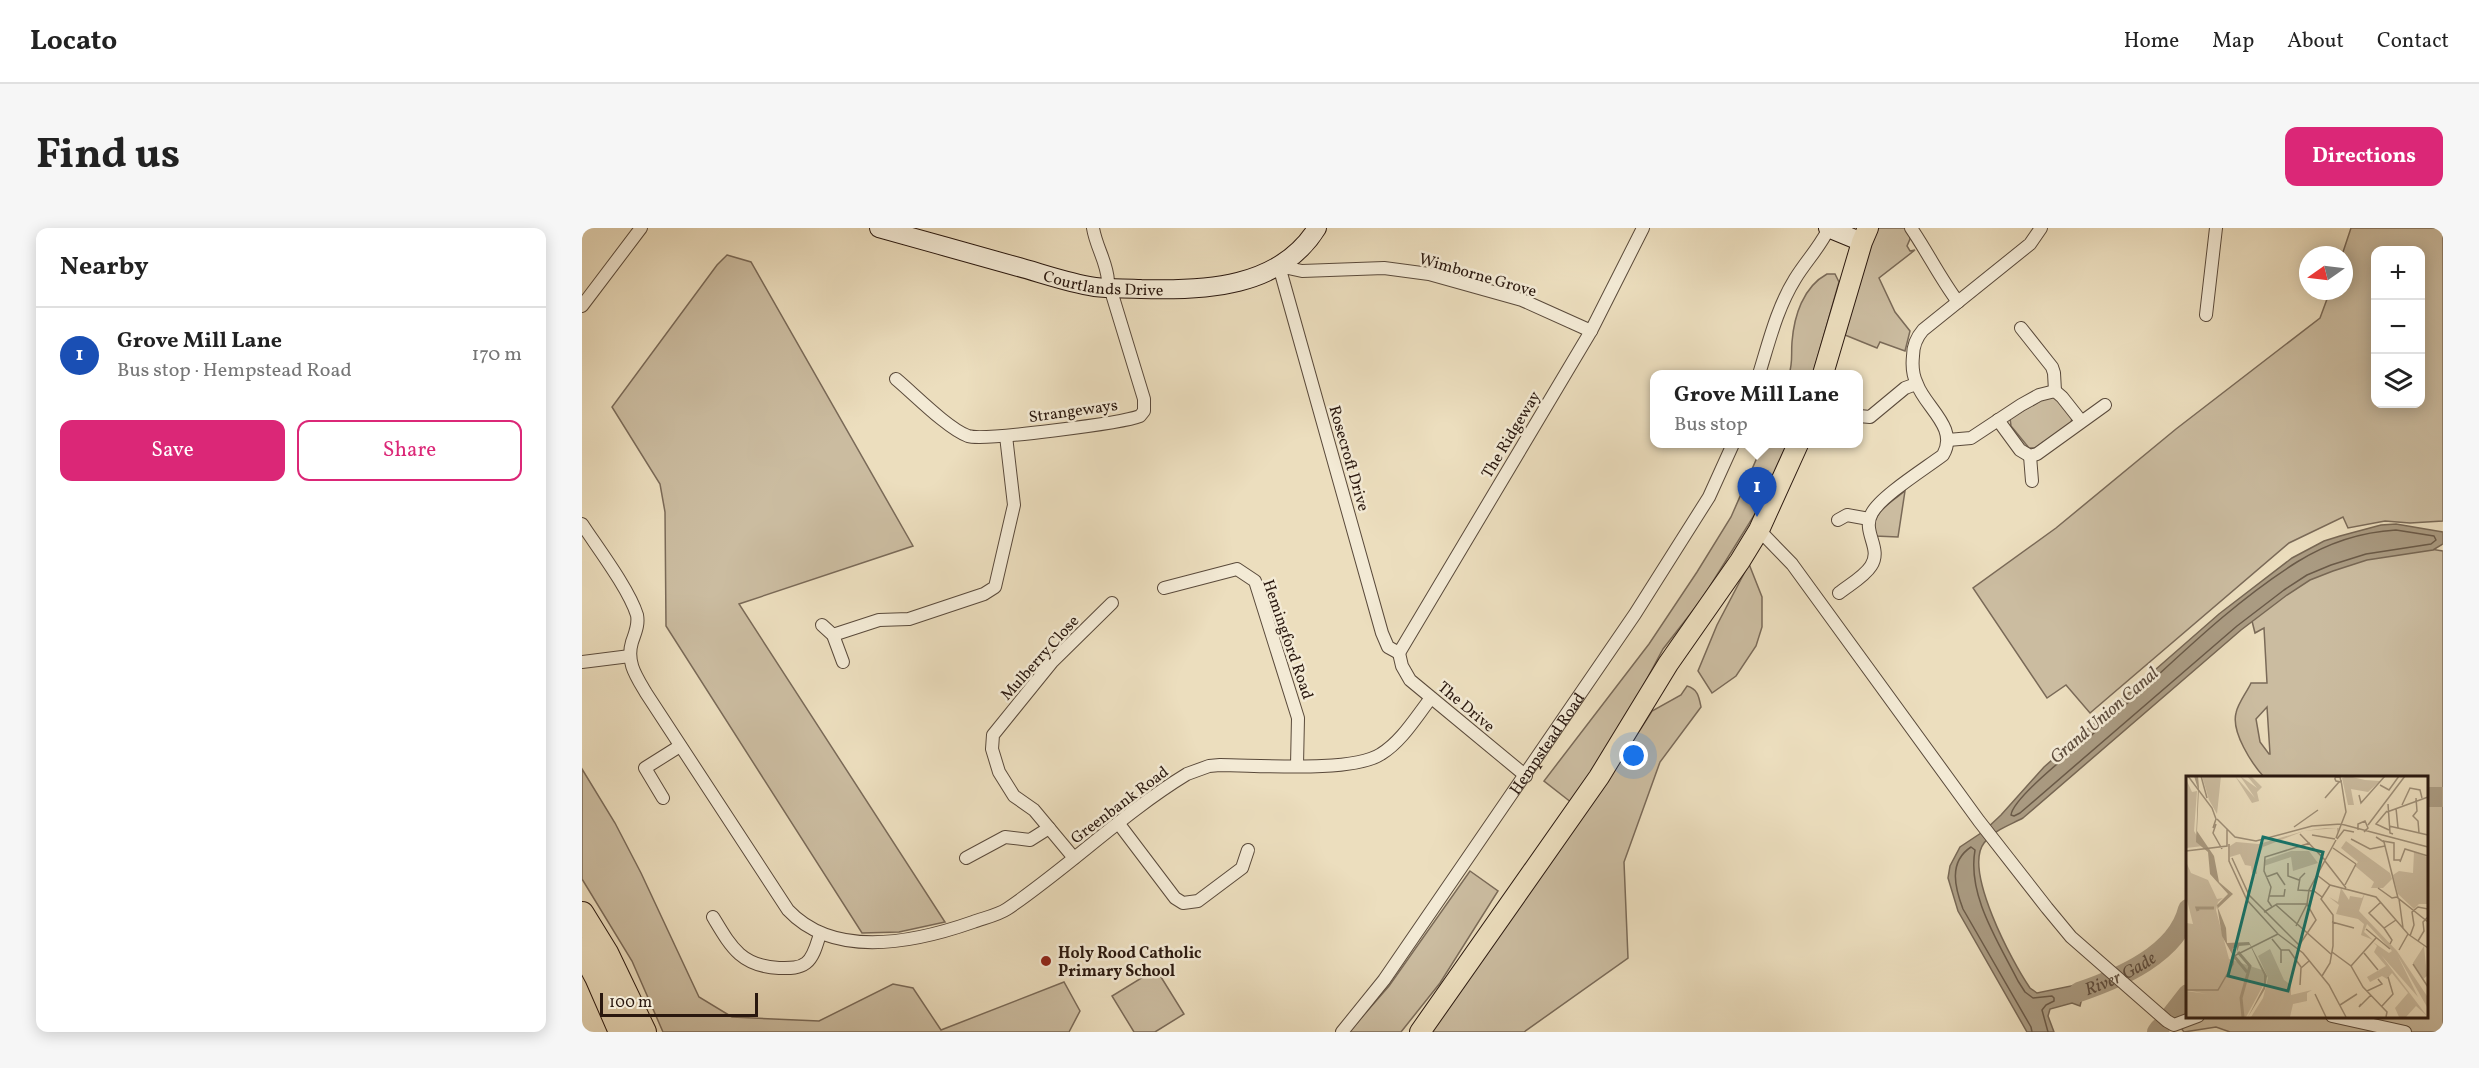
<!DOCTYPE html>
<meta charset="utf-8">
<style>
body{margin:0;font-family:Vollkorn,serif;background:#f6f6f6;color:#222}
.controls{position:absolute;right:18px;top:18px;display:grid;overflow:hidden;border-radius:12px;box-shadow:0 3px 15px #0003}
.controls button{width:54px;height:54px;display:grid;place-items:center;padding:0;border:0;border-bottom:2px solid #e0e0e0;background:#fff;color:#222;font:30px sans-serif}
.compass{position:absolute;left:1717px;top:18px;width:54px;height:54px;border-radius:50%;background:#fff;box-shadow:0 3px 15px #0003;rotate:256deg}
.scale{position:absolute;left:18px;bottom:15px;width:158px;box-sizing:border-box;padding-left:6px;border:3px solid #2a180f;border-top:0;font-size:16px;line-height:21px;white-space:nowrap;color:#2a180f;-webkit-text-stroke:4px #f3ead5;paint-order:stroke}
.you{position:absolute;left:1052px;top:528px;width:21px;height:21px;margin:-15px;border:4px solid #fff;border-radius:50%;background:#1a73e8;box-shadow:0 0 0 9px #1a73e833}
.badge{display:grid;place-items:center;width:39px;height:39px;border-radius:50%;background:#db2777;color:#fff;font-size:20px;font-weight:700}
.pin{position:absolute;translate:-50% -50px;filter:drop-shadow(0 2px 3px #0008)}
.pin::after{content:'';position:absolute;top:32px;width:21px;height:18px;background:inherit;clip-path:polygon(0 0,100% 0,50% 100%)}
.popup{position:absolute;left:1068px;top:142px;width:213px;height:78px;box-sizing:border-box;display:grid;place-content:center;border-radius:12px;background:#fff;filter:drop-shadow(0 2px 4px #0005);font-size:20px;white-space:nowrap;color:#767676}
.popup b{font-size:22px;color:#222}
.popup::after{content:'';position:absolute;left:50%;top:100%;margin-left:-12px;border:12px solid transparent;border-top-color:#fff}
.list{margin:0;padding:0;list-style:none}
h2{display:flex;justify-content:space-between;align-items:center;height:78px;margin:0;padding:0 24px;font-size:26px}
h2 small{font-size:20px;font-weight:400;color:#767676}
.list li{display:grid;grid-template-columns:39px 1fr auto;gap:18px;align-items:center;box-sizing:border-box;height:96px;padding:0 24px;border-top:2px solid #e0e0e0}
.list b{display:block;font-size:22px;white-space:nowrap}
.list p{margin:0;font-size:20px;white-space:nowrap;color:#767676}
.list em{font-size:20px;font-style:normal;color:#767676}
.actions{display:flex;gap:12px;padding:18px 24px}
.actions a{flex:1;padding:14px 0;border:2px solid #db2777;border-radius:12px;text-align:center;font-size:21px;color:#db2777}
.actions .main{background:#db2777;color:#fff}
.icon{flex:none;width:33px;height:33px;fill:none;stroke:currentColor;stroke-width:2;stroke-linecap:round;stroke-linejoin:round}
.map{position:relative;flex:none;width:1861px;height:804px;overflow:hidden;border-radius:12px}
header{display:flex;align-items:center;gap:36px;box-sizing:border-box;height:84px;padding:0 30px;background:#fff;border-bottom:2px solid #e0e0e0}
header strong{font-size:28px}
nav{display:flex;gap:33px;margin-inline-start:auto;font-size:21px}
.intro{display:flex;align-items:center;justify-content:space-between;box-sizing:border-box;height:144px;padding:0 36px}
h1{margin:0;font-size:42px}
.button{padding:15px 27px;border-radius:12px;background:#db2777;color:#fff;font-size:21px;font-weight:700}
main{display:flex;gap:36px;padding:0 36px}
aside{flex:1;background:#fff;border-radius:12px;box-shadow:0 3px 15px #0003}
.map>svg:first-child{display:block}
.green{fill:#cbbca0;stroke:#7a6a58;stroke-width:1.5;fill-rule:evenodd}
.water{fill:#aa9b82;stroke:#776754;stroke-width:1.5}
.lines{fill:none;stroke-linecap:round;stroke-linejoin:round}
.shore{stroke:#6a5a48;stroke-width:1.5}
.river{stroke:#aa9b82;stroke-width:20}
.street-casing{stroke:#5a4a3b;stroke-width:14}
.secondary-casing{stroke:#2a180f;stroke-width:20}
.primary-casing{stroke:#2a180f;stroke-width:22}
.highway-casing{stroke:#2a180f;stroke-width:26}
.street{stroke:#f3ead5;stroke-width:12}
.secondary{stroke:#f3ead5;stroke-width:18}
.primary{stroke:#ecdebe;stroke-width:20}
.highway{stroke:#ecdebe;stroke-width:24}
.poi-dot{fill:#8f2418;stroke:#f3ead5;stroke-width:2}
.labels{text-anchor:middle;stroke-width:5;stroke-linejoin:round;paint-order:stroke}
.street-label{font-size:16px;fill:#2a180f;stroke:#f3ead5}
.poi-label{font-size:16px;font-weight:bold;fill:#2a180f;stroke:#f3ead5;text-anchor:start}
.water-label{font-size:18px;font-style:italic;fill:#5d4c3d;stroke:#f3ead5}
.inset-river{fill:none;stroke:#aa9b82;stroke-width:3}
.inset-road{fill:none;stroke:#9e8f78;stroke-width:1.5}
.view{fill:#0f766e;fill-opacity:0.15;stroke:#0f766e;stroke-width:3}
.inset-edge{fill:none;stroke:#2a180f;stroke-width:3}
</style>
<header>
<strong>Locato</strong>
<nav><a>Home</a><a>Map</a><a>About</a><a>Contact</a></nav>
</header>
<div class="intro"><h1>Find us</h1><a class="button">Directions</a></div>
<main>
<aside>
<h2>Nearby<small></small></h2>
<ul class="list">
<li><span class="badge" style="background:#1a4fb4">1</span><div><b>Grove Mill Lane</b><p>Bus stop · Hempstead Road</p></div><em>170 m</em></li>
</ul>
<div class="actions"><a class="main">Save</a><a>Share</a></div>
</aside>
<div class="map">
<svg width="1861" height="804" viewBox="0 0 1861 804">
<rect width="100%" height="100%" fill="#ecdebe"/>
<filter id="stains"><feTurbulence type="fractalNoise" baseFrequency=".00333" numOctaves="4"/><feColorMatrix values="0 0 0 0 .2 0 0 0 0 .09 0 0 0 0 .02 0 0 0 .5 -.17"/></filter>
<radialGradient id="worn" r=".72"><stop offset=".6" stop-color="#630" stop-opacity="0"/><stop offset="1" stop-color="#630" stop-opacity=".3"/></radialGradient>
<!-- green -->
<g class="green">
<polygon points="1295,0 1328,0 1328,11 1325,18 1328,23 1333,22 1297,50 1313,84 1328,103 1323,123 1298,114 1295,120 1263,107 1281,38"/>
<path d="M1769 0H1861V293L1828 295 1803 293 1766 300 1761 289 1707 315 1508 485 1484 457 1465 470 1391 360 1474 300 1594 201 1738 90 1748 63H1762V27H1760ZM1794 22H1838V176H1794Z"/>
<polygon points="145,27 169,34 331,318 157,376 363,694 317,704 280,705 84,398 83,284 78,256 30,179 135,37"/>
<path d="M1245 46H1253L1257 54 1231 146H1207C1211 135 1209 126 1210 114 1212 88 1221 59 1245 46Z"/>
<polygon points="1465,169 1474,169 1490,190 1489,195 1453,220 1447,220 1429,198 1428,190"/>
<polygon points="1181,216 1207,216 1181,273 1120,371 1081,421 1044,490 990,575 962,553 1067,416 1115,344 1149,289"/>
<path d="M1323 263 1316 309 1293 308C1287 285 1308 275 1323 263Z"/>
<path d="M1842 320 1861 323V804H1648L1634 799 1602 804 1596 796 1606 788H1844V549H1682C1670 536 1649 504 1654 485 1656 475 1665 464 1669 455H1685L1682 400 1673 405 1669 389 1725 350 1781 331ZM1685 479 1688 526H1687L1678 514 1674 491Z"/>
<polygon points="1167,336 1180,369 1180,399 1174,418 1154,448 1130,465 1116,443 1135,397"/>
<path d="M1105 458C1116 461 1117 469 1119 479L1078 534 1042 634 1046 730 942 804H843L1031 544 1070 483 1099 467Z"/>
<polygon points="0,541 33,595 59,645 117,769 150,789 237,793 311,756 331,760 359,802 482,754 498,783 487,804 81,804 50,733 0,651"/>
<polygon points="888,643 916,663 858,755 819,804 767,804 807,758"/>
<polygon points="574,741 602,786 573,804 552,804 530,768"/>
</g>
<!-- water -->
<path class="water" d="M1814 296 1861 304V316L1851 322 1785 332 1751 343 1728 352 1705 367 1659 402 1441 590C1428 597 1412 602 1402 615 1381 642 1430 734 1448 760L1455 765 1518 752 1525 760 1500 770 1498 778 1490 775 1468 781 1466 788 1472 804H1445L1376 683 1366 650 1368 638 1378 619 1402 603 1419 587 1462 539 1637 386 1710 330 1742 313 1758 308 1799 297Z"/>
<g class="lines">
<!-- shore -->
<g class="shore">
<path d="M1814 302 1852 308 1854 312 1849 316 1784 326 1749 337 1725 347 1702 362 1655 398 1438 585 1432 588 1429 587C1431 569 1496 519 1512 505 1578 448 1640 381 1715 334 1744 316 1779 304 1814 302Z"/>
<path d="M1450 804 1449 799 1381 681C1373 660 1366 634 1389 619L1393 622C1385 667 1416 713 1436 753L1443 764 1451 770 1470 768 1472 770V773L1464 777 1460 782 1466 804"/>
</g>
<!-- river -->
<g class="river">
<polyline points="1844,569 1861,569"/>
<path id="s1" d="M1497 764C1538 750 1595 726 1606 681"/>
<polyline points="1588,789 1606,766"/>
<polyline points="1575,804 1578,800"/>
</g>
<defs>
<g id="street">
<path d="M1329 0C1346 25 1358 50 1376 74"/>
<polyline points="0,78 59,0"/>
<polyline points="1624,87 1634,0"/>
<polyline points="1439,100 1470,139 1472,145 1473,163"/>
<path d="M1177 146C1187 114 1195 80 1213 51 1224 33 1238 19 1247 0"/>
<path d="M314 151C331 165 366 201 386 208 402 213 541 195 558 188L562 183V171L526 53C525 34 514 19 511 0"/>
<polyline points="1277,188 1288,189 1323,160 1334,156"/>
<polyline points="1416,192 1438,222 1448,228 1455,226 1523,177"/>
<polyline points="1366,212 1389,210 1439,177 1457,167 1473,163 1480,169 1499,193"/>
<polyline points="1448,228 1450,253"/>
<polyline points="1256,292 1265,287 1287,291"/>
<path d="M0 296C15 319 47 361 55 387 57 397 53 405 50 414 44 434 54 448 64 465L206 682C253 732 334 714 391 694 402 690 416 687 425 681 487 639 541 585 605 546L627 538 638 537C675 537 770 545 799 526 820 513 834 489 849 470"/>
<polyline points="1177,302 1210,336 1397,593 1465,680 1489,709 1585,793 1592,797 1616,788"/>
<polyline points="582,360 655,341 673,353 716,490 715,537"/>
<path d="M1257 365C1267 357 1282 349 1289 338 1301 320 1279 304 1290 285 1299 268 1344 240 1361 227 1377 200 1343 179 1335 156 1331 148 1330 137 1331 128 1331 118 1334 110 1341 102L1448 16 1459 0"/>
<polyline points="240,397 251,407 261,434"/>
<polyline points="251,407 297,392 327,391 402,366 413,359 432,277 424,208"/>
<polyline points="817,425 806,419 800,405 697,38 720,43 802,40 847,46 940,72 1009,103"/>
<polyline points="817,425 1009,103 1061,0"/>
<polyline points="817,425 820,438 828,452 944,548"/>
<polyline points="0,434 48,428"/>
<polyline points="81,570 63,540 98,518"/>
<polyline points="537,596 593,670 601,675 616,673 660,640 666,622"/>
<polyline points="384,630 423,609 448,612 467,600"/>
<polyline points="492,630 452,582 432,568 417,544 410,521 411,507 470,434 530,375"/>
<path d="M131 689C149 719 159 738 197 740 206 740 216 741 224 735 232 729 235 715 238 706"/>
<polyline points="1750,788 1823,804"/>
<path id="s2" d="M760 804 802 752 1053 386 1127 269 1151 216"/>
</g>
<g id="secondary">
<path id="s3" d="M297 0C342 13 388 25 433 38 459 45 486 55 513 59 528 61 544 60 559 61 622 63 698 60 735 0"/>
<polyline points="1246,0 1280,14"/>
</g>
<g id="primary">
<polyline points="1241,146 1280,14 1286,0"/>
<polyline points="838,804 1017,549 1086,436 1158,333 1177,302 1216,216"/>
</g>
<g id="highway">
<polyline points="0,686 24,725 62,804"/>
<polyline points="0,721 15,749 39,804"/>
</g>
</defs>
<!-- street casing -->
<use href="#street" class="street-casing"/>
<!-- secondary casing -->
<use href="#secondary" class="secondary-casing"/>
<!-- primary casing -->
<use href="#primary" class="primary-casing"/>
<!-- highway casing -->
<use href="#highway" class="highway-casing"/>
<!-- street -->
<use href="#street" class="street"/>
<!-- secondary -->
<use href="#secondary" class="secondary"/>
<!-- primary -->
<use href="#primary" class="primary"/>
<!-- highway -->
<use href="#highway" class="highway"/>
</g>
<!-- markers -->
<circle class="poi-dot" cx="464" cy="733" r="6"/>
<g class="labels">
<!-- street labels -->
<g class="street-label">
<text transform="translate(896 46) rotate(16)" y="6">Wimborne Grove</text>
<text dy="6" stroke="none"><textPath href="#s3" startOffset="232">Courtlands Drive</textPath></text>
<text transform="translate(491 182) rotate(-8)" y="6">Strangeways</text>
<text transform="translate(928 206) rotate(-59)" y="6">The Ridgeway</text>
<text transform="translate(768 230) rotate(74)" y="6">Rosecroft Drive</text>
<text transform="translate(707 411) rotate(71)" y="6">Hemingford Road</text>
<text transform="translate(457 429) rotate(-48)" y="6">Mulberry Close</text>
<text transform="translate(885 478) rotate(40)" y="6">The Drive</text>
<text dy="6" stroke="none"><textPath href="#s2" startOffset="354">Hempstead Road</textPath></text>
<text transform="translate(537 576) rotate(-37)" y="6">Greenbank Road</text>
</g>
<!-- poi labels -->
<g class="poi-label">
<text x="476" y="730">Holy Rood Catholic<tspan x="476" dy="18">Primary School</tspan></text>
</g>
<!-- water labels -->
<g class="water-label">
<text transform="translate(1522 487) rotate(-41)" y="6">Grand Union Canal</text>
<text dy="6" stroke="none"><textPath href="#s1" startOffset="45">River Gade</textPath></text>
</g>
</g>
<!-- overview -->
<g transform="translate(1604 548)">
<rect width="242" height="242" fill="#ecdebe"/>
<path d="M16 0H35L31 38 23 24ZM49 0 69 22 54 0 71 12 61 0H65L76 11 71 16 73 25 66 27ZM162 0 179 4 194 5 182 16 165 13 168 29H162L156 2ZM0 3 6 16 11 15 8 55 17 70 0 72ZM139 52H153L151 57V52L118 55 77 71 70 88 71 98 66 97 65 90 59 89 54 78 44 81V70L50 66 73 68 118 55ZM160 65 204 97 206 103 197 112H185L188 106 169 90 172 86 155 72ZM105 75H123L132 87 107 95 105 81 78 90 79 84ZM228 76 241 81V128H233L228 133 212 118 207 99 213 95 227 97ZM1 88 5 97 22 104 31 123 37 122 32 126 30 134 43 183 76 194 78 198V208L60 241H0V215L21 218 0 214V147L7 148 0 120ZM155 112 163 124 164 120 176 122 179 117 173 135 211 175 241 220V231L212 180 232 221 195 179 241 240 230 230 220 241H213L209 232 222 217 206 197 201 203 196 200 184 206 181 201 200 190 188 176 191 170 187 166 203 177 206 175 181 148 178 156 187 164 175 159 178 148 172 143 150 138 153 129 143 121 152 126ZM238 170 241 200 237 203 227 187ZM84 173 98 204 105 209V219L126 214 121 217V225L107 228 104 241H65L77 222 82 202 72 180Z" fill="#cbbca0"/>
<path d="M8 0H12L13 11 11 55 28 80 33 106 47 118 32 132 40 152 41 167 63 166 81 200 79 213 62 241 78 210V199L64 169 53 170 51 176V171L47 172 46 178 36 160 31 129 42 118 24 98 22 76 10 66 12 13Z" fill="#aa9b82"/>
<path class="inset-river" d="M12 135 11 132H28M52 176 64 190 55 222 57 241M48 180 61 196"/>
<path class="inset-road" d="M2 0 26 32 30 43 27 52M15 0 21 22M150 1H154L155 6 150 5 149 3V2L151 0M194 9 203 14 213 0M173 19 175 27 199 0M139 22 153 6M230 22 231 35 227 40 232 45 233 57M202 28 204 57 207 58M216 29 224 12 234 14 236 22M210 32 212 52M201 35 190 48 203 54M201 36 242 21M30 48 27 57 36 73M182 49 219 0M203 50 242 59M108 51 132 34M41 53 49 61 70 65 126 50 155 48 242 71M172 54V48L179 45 182 52 178 56M114 58 139 84M126 59 149 63M190 61 198 66 212 122 242 146M150 62 160 36 155 4M151 63 158 54 168 56M165 63 184 73 199 70M197 65 208 67V84H214M43 68V85L61 124 92 158 117 177 143 209 160 241M147 72 170 88M0 75 41 70V53L31 43M46 82 63 119 113 169M139 85 160 112M214 86 219 73 242 80M102 87V100L113 104M119 97 114 102 112 114 128 115 136 121M131 99 144 109 190 121 222 158 242 172M80 101 91 97 99 109M159 109 170 88M192 112 206 122 211 121M83 120H98L99 113M213 123 217 152M195 126 183 137 198 152 210 144M90 129 146 179M86 131 82 125 85 111 78 95 79 81 124 67M78 136 91 128H121L110 150M146 146 168 152M198 152 206 164 204 168M180 153 204 173M224 160 228 149 226 136 232 131 242 133M86 163 95 174V187M232 165 238 155 237 146 242 141M112 171 130 144 121 128 123 114 150 64M95 174H103L115 191M213 174 222 158M146 176 165 190 177 211 201 236 200 241M178 177 192 194M227 188 242 211M165 190 190 162M136 200 144 187 147 170V139L135 123 144 109M114 209 115 192 123 185M0 214H32L47 188 48 180 92 158M181 215 196 208 192 203M129 218 140 241M175 228 173 231 185 219M154 229 171 218M196 230 207 218 202 201"/>
<path class="view" d="M77 61 137 76 102 215 42 200Z"/>
<rect width="242" height="242" class="inset-edge"/>
</g>
<rect width="100%" height="100%" filter="url(#stains)"/>
<rect width="100%" height="100%" fill="url(#worn)"/>
</svg>
<div class="controls">
<button>+</button>
<button>−</button>
<button><svg class="icon" aria-label="layers" viewBox="0 0 24 24"><path d="M12 4l9 5-9 5-9-5zM3 14l9 5 9-5"/></svg></button>
</div>
<svg class="compass" viewBox="-18 -18 36 36"><path d="M0-13l5 13h-10z" fill="#e53935"/><path d="M0 13l5-13h-10z" fill="#767676"/></svg>
<div class="scale">100 m</div>
<div class="you"></div>
<div class="pin badge" style="left:1175px;top:289px;background:#1a4fb4">1</div>
<div class="popup"><b>Grove Mill Lane</b>Bus stop</div>
</div>
</main>
